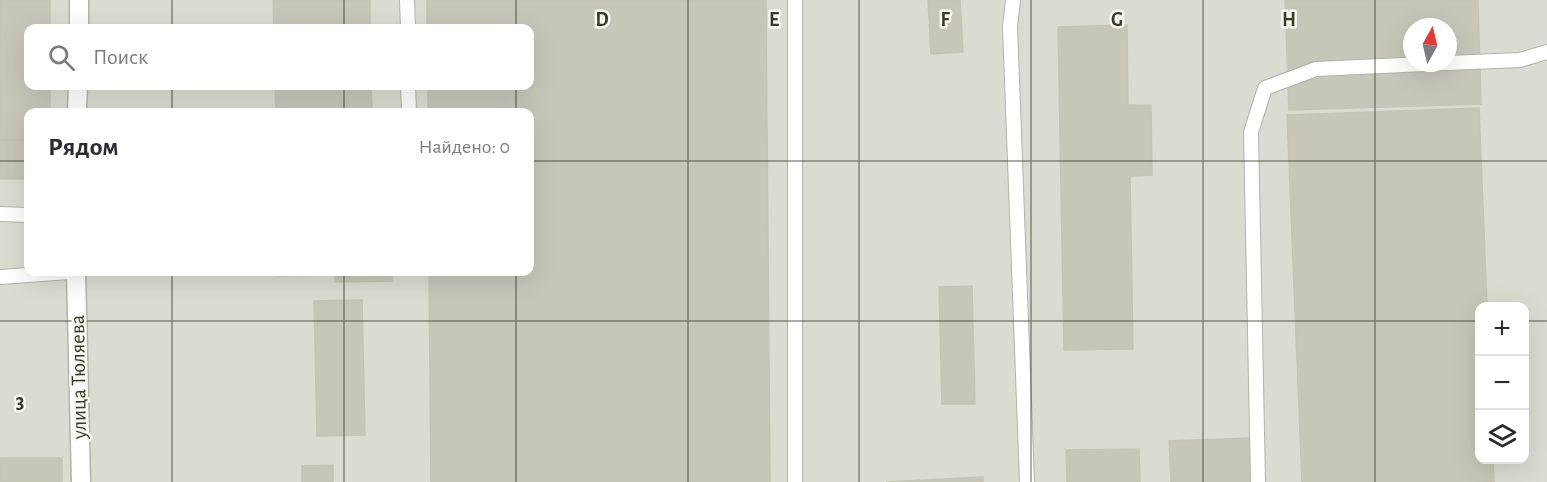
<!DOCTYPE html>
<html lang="ru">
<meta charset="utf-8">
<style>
body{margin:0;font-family:"Alegreya Sans",sans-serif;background:#f2f2f3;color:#2b2b33}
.controls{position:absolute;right:18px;bottom:18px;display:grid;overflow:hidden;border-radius:12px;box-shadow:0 6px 24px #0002}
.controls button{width:54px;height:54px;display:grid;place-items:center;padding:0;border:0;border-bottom:2px solid #e1e1e2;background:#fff;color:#2b2b33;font:30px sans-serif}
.compass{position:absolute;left:1403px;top:18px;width:54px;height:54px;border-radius:50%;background:#fff;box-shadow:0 6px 24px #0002;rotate:8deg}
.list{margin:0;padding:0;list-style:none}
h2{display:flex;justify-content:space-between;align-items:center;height:78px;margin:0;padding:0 24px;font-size:26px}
h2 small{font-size:20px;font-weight:400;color:#7c7c81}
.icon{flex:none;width:33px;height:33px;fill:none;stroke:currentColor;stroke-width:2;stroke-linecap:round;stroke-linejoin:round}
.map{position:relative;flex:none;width:1547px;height:482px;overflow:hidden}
.search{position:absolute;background:#fff;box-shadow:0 6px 24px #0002;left:24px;top:24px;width:510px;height:66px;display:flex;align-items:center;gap:15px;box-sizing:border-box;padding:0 21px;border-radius:12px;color:#7c7c81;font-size:22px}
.panel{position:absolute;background:#fff;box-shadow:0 6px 24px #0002;left:24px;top:108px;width:510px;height:168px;border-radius:12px}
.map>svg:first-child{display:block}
.built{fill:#dbdcd1;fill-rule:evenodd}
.building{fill:#c6c7b9;stroke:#c4c5b6;stroke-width:1.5;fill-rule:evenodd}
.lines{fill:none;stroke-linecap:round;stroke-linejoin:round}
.service-casing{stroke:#b1b4a6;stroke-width:16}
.minor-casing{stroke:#b1b4a6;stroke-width:21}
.service{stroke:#fff;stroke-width:14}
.minor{stroke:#fff;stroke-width:18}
.grid{fill:none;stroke:#363d24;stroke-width:1.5;stroke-opacity:0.55}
.labels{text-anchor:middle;stroke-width:5;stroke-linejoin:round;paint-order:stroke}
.street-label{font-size:21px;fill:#363d24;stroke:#f9f9f4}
.grid-label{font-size:20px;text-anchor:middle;font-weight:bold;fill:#363d24;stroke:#f9f9f4;stroke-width:5;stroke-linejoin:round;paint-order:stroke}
</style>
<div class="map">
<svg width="1547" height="482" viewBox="0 0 1547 482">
<rect width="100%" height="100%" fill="#ebece3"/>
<!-- built -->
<path class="built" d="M0 0H1547V482H0ZM1412 27H1448V63H1412ZM28 28H530V86H28ZM28 112H530V272H28ZM1480 306H1524V460H1480Z"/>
<!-- building -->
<g class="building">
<polygon points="0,0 50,0 50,28 28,28 28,86 50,86 50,112 28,112 28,140 0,140"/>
<polygon points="273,0 370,0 370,28 274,28"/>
<polygon points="427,0 766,0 770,482 431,482 429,272 530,272 530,112 428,112 428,86 530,86 530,28 427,28"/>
<polygon points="928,0 960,0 963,52 931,54"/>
<path d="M1285 0H1478L1481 104 1289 110ZM1412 27H1448V63H1412Z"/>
<polygon points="1127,25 1128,105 1151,105 1152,175 1130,176 1133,349 1064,350 1058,27"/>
<polygon points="275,86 371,86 372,112 276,112"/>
<polygon points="1479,108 1487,306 1480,306 1480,460 1493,460 1494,482 1302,482 1287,115"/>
<rect x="0" y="140" width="28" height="39"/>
<polygon points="279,272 318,272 318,275 279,276"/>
<polygon points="335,272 392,272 392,281 335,282"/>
<polygon points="972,286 975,404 942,404 939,287"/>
<polygon points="362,300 365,435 317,436 314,301"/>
<polygon points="1249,438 1251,482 1171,482 1169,441"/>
<polygon points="1139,449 1140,482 1067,482 1066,450"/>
<rect x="0" y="458" width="62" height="24"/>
<polygon points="333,465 333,482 302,482 302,466"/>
<polygon points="983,477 983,482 886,482"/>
</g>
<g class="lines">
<defs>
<g id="service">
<polyline points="407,0 408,28"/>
<polyline points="795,0 795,482"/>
<polyline points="1013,0 1010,27 1027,482"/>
<polyline points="1448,63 1520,60 1547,52"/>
<polyline points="408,86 409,112"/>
<polyline points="0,214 28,215"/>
<polyline points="0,277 69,272"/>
<polyline points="1258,482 1251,132 1265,88 1316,69 1446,63"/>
</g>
<g id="minor">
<polyline points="79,28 79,0"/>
<polyline points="77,112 78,86"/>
<polyline points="76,272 81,482"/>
</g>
</defs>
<!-- service casing -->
<use href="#service" class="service-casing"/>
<!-- minor casing -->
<use href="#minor" class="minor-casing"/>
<!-- service -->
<use href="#service" class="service"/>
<!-- minor -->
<use href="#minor" class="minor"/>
</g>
<!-- grid -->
<path class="grid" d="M172 0V28M344 0V28M516 0V28M688 0V482M859 0V482M1031 0V482M1203 0V482M1375 0V482M172 86V112M344 86V112M516 86V112M0 161H28M530 161H1547M172 272V482M344 272V482M516 272V482M0 321H1480M1524 321H1547"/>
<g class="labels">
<!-- street labels -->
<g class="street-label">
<text transform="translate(78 377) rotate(-91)" y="7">улица Тюляева</text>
</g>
</g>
<g class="grid-label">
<text x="602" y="26">D</text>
<text x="774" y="26">E</text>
<text x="945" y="26">F</text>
<text x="1117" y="26">G</text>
<text x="1289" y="26">H</text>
<text x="20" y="408">3</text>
</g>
</svg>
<div class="controls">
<button>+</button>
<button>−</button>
<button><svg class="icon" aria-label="layers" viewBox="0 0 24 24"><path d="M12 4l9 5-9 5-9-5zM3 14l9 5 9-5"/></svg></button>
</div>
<svg class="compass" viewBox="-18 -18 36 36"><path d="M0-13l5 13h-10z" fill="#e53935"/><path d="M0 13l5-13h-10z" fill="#7c7c81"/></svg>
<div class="search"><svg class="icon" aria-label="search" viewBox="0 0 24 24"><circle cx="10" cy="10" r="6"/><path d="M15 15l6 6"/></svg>Поиск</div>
<section class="panel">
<h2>Рядом<small>Найдено: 0</small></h2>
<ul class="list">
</ul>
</section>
</div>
